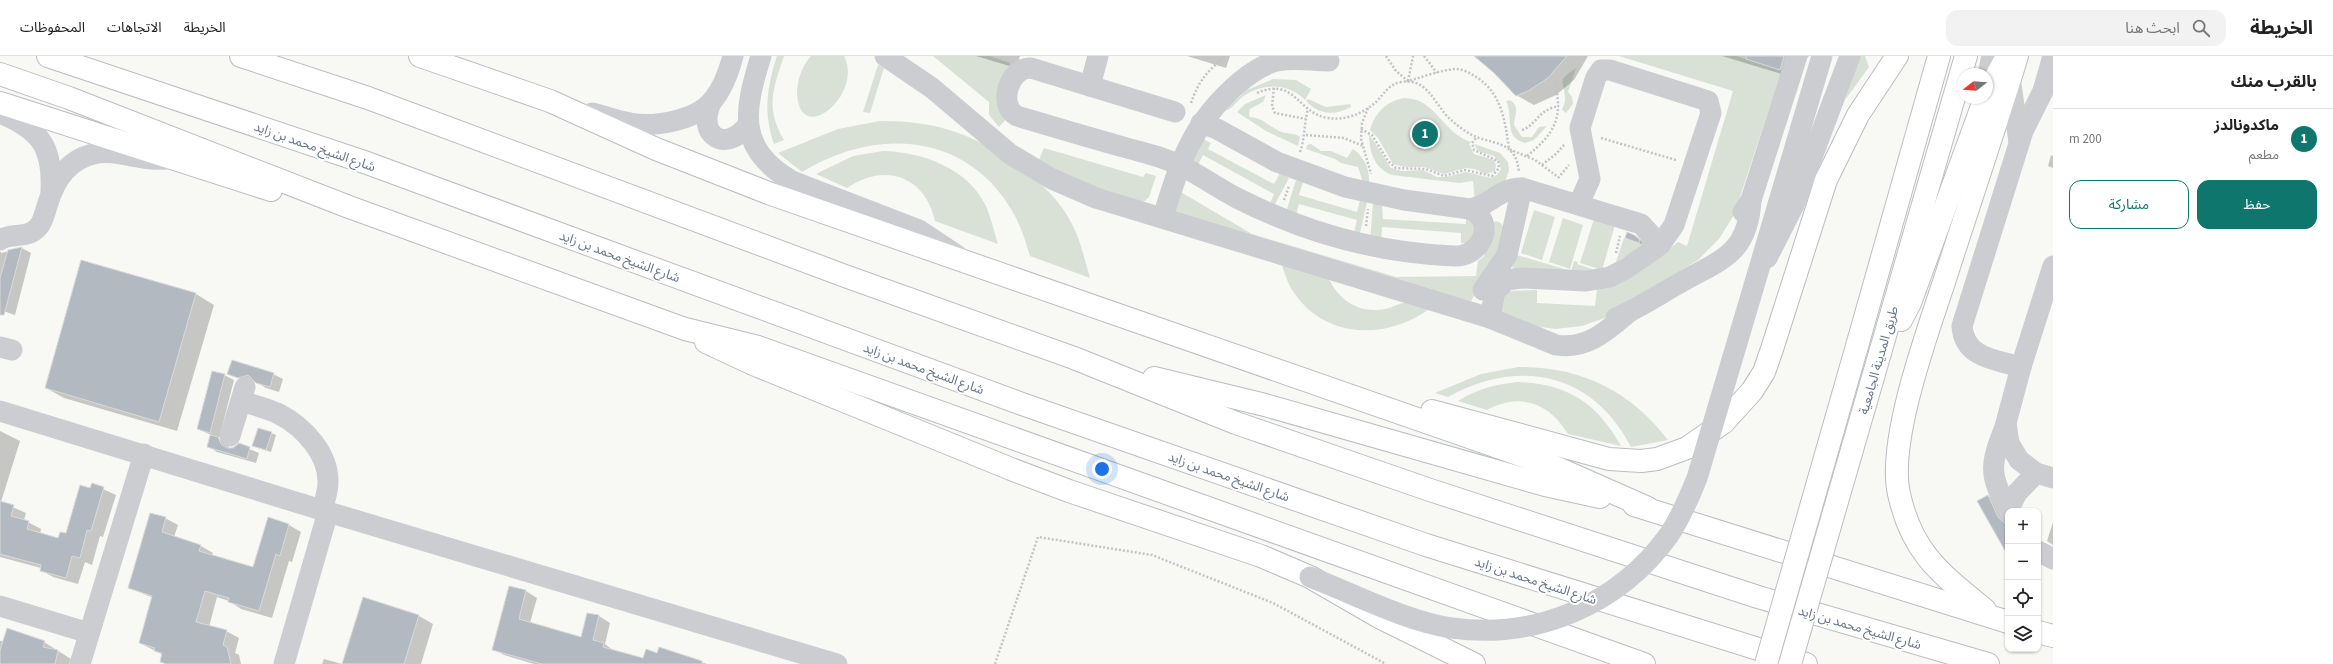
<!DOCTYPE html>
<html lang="ar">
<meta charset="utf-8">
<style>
body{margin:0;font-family:"Source Sans 3","Noto Sans Arabic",sans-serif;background:#f2f2f2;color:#222;direction:rtl}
.controls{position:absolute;right:12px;bottom:12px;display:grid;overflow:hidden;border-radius:8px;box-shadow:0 1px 3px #0004}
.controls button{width:36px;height:36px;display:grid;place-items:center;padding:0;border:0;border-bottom:1px solid #e0e0e0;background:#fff;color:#222;font:20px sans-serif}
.compass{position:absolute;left:1957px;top:12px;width:36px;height:36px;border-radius:50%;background:#fff;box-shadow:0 1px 3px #0004;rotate:253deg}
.you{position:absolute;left:1102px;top:413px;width:14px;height:14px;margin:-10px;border:3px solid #fff;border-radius:50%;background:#1a73e8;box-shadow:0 0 0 6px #1a73e833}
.badge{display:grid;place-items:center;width:26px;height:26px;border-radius:50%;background:#0f766e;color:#fff;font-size:13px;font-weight:700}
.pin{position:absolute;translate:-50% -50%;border:2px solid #fff;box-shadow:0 1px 4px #0006}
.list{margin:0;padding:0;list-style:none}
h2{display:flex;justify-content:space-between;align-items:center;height:52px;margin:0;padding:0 16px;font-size:17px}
h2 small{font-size:13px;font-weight:400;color:#767676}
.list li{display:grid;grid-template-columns:26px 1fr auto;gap:12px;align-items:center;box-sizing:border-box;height:60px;padding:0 16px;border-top:1px solid #e0e0e0}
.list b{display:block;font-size:15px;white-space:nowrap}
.list p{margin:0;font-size:13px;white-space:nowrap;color:#767676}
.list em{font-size:13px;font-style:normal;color:#767676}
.actions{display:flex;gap:8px;padding:12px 16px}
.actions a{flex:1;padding:9px 0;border:1px solid #0f766e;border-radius:12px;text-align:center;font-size:14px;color:#0f766e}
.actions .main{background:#0f766e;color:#fff}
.icon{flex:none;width:22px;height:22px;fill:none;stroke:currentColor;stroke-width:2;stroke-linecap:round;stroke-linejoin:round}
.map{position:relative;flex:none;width:2053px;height:608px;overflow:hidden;direction:ltr}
header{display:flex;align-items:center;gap:24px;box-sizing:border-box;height:56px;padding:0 20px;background:#fff;border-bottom:1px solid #e0e0e0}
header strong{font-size:19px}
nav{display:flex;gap:22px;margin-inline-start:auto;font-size:14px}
.search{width:280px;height:36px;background:#f2f2f2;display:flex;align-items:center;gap:10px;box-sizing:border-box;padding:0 14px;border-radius:12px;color:#767676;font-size:15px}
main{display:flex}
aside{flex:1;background:#fff}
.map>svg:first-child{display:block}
.green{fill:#d9e1d6}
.shadow{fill:#0003}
.building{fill:#b3b9c0;stroke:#dadad8}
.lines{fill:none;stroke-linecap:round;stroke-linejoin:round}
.major-casing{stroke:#bbbec3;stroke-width:24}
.highway-casing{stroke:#babdc1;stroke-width:24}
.path{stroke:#c1c3c6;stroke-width:2.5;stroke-dasharray:2 2;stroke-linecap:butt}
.minor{stroke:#cbcdd1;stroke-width:21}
.major{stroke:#fff;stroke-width:22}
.highway{stroke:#fff;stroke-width:22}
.major-bridge-casing{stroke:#bbbec3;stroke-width:24;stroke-linecap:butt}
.minor-bridge{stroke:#cbcdd1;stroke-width:21}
.major-bridge{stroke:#fff;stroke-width:22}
.labels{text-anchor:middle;stroke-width:4;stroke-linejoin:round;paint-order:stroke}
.street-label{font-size:13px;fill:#657489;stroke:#fff}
</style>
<header>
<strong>الخريطة</strong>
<div class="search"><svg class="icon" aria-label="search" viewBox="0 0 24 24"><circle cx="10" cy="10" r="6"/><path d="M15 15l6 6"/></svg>ابحث هنا</div>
<nav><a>الخريطة</a><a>الاتجاهات</a><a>المحفوظات</a></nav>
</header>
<main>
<aside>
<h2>بالقرب منك<small></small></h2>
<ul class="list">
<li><span class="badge">1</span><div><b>ماكدونالدز</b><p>مطعم</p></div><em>200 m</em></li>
</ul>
<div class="actions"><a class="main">حفظ</a><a>مشاركة</a></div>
</aside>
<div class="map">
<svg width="2053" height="608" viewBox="0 0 2053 608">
<rect width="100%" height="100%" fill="#f8f8f5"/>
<!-- green -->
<g class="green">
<path d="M777 0H784C773 33 765 52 784 84L774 88C763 56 767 31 777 0Z"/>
<path d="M811 0H844C864 39 799 92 797 37 797 24 802 10 811 0Z"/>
<polygon points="933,0 990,0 1010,7 998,45 1007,62 999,71 989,59 989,46"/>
<polygon points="1619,0 1736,0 1782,14 1734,159 1719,183 1698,204 1605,262 1582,270 1555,273 1535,270 1502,256 1505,239 1508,235 1537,234 1537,247 1595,250 1597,232 1651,207 1678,186 1687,190 1733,35"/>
<polygon points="1860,0 1865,0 1869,11 1845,44"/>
<polygon points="878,9 884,12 870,57 863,56"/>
<path d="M1576 12 1568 36 1572 41 1573 48 1566 57 1562 54C1563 50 1566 46 1565 41 1563 21 1557 26 1576 12Z"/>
<path d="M1273 23 1296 24 1311 33 1305 44C1288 26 1259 27 1241 42 1235 47 1232 54 1224 55L1247 34Z"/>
<path d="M1266 39 1263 46 1250 53 1249 59 1250 61C1264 62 1270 72 1282 76 1289 78 1295 77 1300 81L1298 90 1266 75 1237 56 1245 48Z"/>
<path d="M1404 42C1436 42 1442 77 1471 86L1469 88 1474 98 1494 104 1496 109 1495 115 1486 118 1474 113 1466 112 1444 118 1424 111H1404L1393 108 1378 82 1370 74C1375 57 1386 45 1404 42Z"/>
<path d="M1308 43 1326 51 1350 48 1351 51C1335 60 1319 59 1306 45Z"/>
<path d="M1510 44C1521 51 1514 59 1514 69L1522 81H1532L1539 71 1547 70 1534 84 1525 87C1503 81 1514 61 1506 45Z"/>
<path d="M880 65C937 65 972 77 1018 110 1041 126 1061 145 1073 170 1081 186 1085 205 1090 222L1030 200C1026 187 1022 173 1015 160 970 76 877 70 802 116L778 97 838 73Z"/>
<path d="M1369 78 1391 112 1402 115 1423 114 1437 121H1446L1466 116 1491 122 1497 119 1501 113 1499 106 1494 100 1478 95 1474 88 1500 97 1508 106 1509 114 1505 126 1475 145 1473 125 1459 127 1392 119C1375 113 1369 96 1369 78Z"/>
<polygon points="1201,82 1211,87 1208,93 1274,128 1280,117 1289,122 1273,152 1269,150 1274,138 1203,99 1197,111 1188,107"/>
<path d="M1311 88 1321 95H1331L1347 102 1353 93C1366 102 1370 115 1369 130L1364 129 1358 111 1341 107 1335 103 1306 93 1307 89Z"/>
<polygon points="1044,92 1143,121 1146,117 1156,120 1149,141 1142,147 1104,136 1038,106"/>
<path d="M883 95C922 96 968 112 986 150 991 162 994 176 998 188L935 165C925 120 885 106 847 132L816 118 853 100Z"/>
<polygon points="1296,124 1303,126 1299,139 1357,156 1360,144 1367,146 1359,181 1353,180 1357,164 1299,148 1296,159 1286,156"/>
<path d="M1179 135 1252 178 1396 221 1476 220 1478 205 1484 200 1490 169 1496 165 1501 167C1512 184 1489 208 1481 223 1477 231 1474 240 1470 248L1171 155Z"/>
<polygon points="1373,147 1382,149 1383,163 1466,168 1466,158 1475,167 1473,187 1461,187 1461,177 1382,171 1381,186 1370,185"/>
<polygon points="1534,154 1555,161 1542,204 1521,197"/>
<polygon points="1563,162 1583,169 1570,213 1549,206"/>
<polygon points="1594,163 1615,169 1602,214 1580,207"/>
<polygon points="1643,177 1648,187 1616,206 1624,182 1639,187"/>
<polygon points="1515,187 1520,188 1517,199 1571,215 1574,205 1578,206 1577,208 1601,216 1569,219 1515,215 1510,207"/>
<path d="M1281 207 1328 221C1338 244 1359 258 1385 253 1391 252 1399 247 1405 247 1412 247 1422 251 1429 253 1387 284 1326 283 1295 238 1288 229 1285 218 1281 207Z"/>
<path d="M1518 311C1580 310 1631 335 1668 384L1631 391C1592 316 1519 302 1448 341L1435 337 1481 318Z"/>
<path d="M1518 326C1568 328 1597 347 1621 390L1568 378C1549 347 1521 336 1487 354L1458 345C1477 333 1496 328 1518 326Z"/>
</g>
<!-- shadow -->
<g class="shadow">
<polygon points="976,0 1020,0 1016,12"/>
<polygon points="1187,0 1230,0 1226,12"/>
<polygon points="1474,0 1588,0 1574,24 1556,39 1534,49 1516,39 1495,16"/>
<polygon points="1722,0 1809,0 1803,6 1798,23"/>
<polygon points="2051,99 2053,100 2053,112 2048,110"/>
<polygon points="1634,179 1639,182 1644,189 1626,182"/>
<polygon points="22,192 31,197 15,259 0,254 0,195 1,197"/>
<polygon points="82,205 196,238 214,249 177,375 64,342 46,332"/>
<polygon points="229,318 273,318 283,323 279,336 266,332 255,325 248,326"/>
<polygon points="224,319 234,324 219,383 228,388 229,393 239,389 259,397 256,407 217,396 208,390 211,379 198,373"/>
<polygon points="0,375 20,385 1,446 26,457 24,464 41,473 40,478 59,483 67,478 92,428 116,439 103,481 100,480 92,509 85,506 78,528 53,521 41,514 41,512 0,501"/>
<polygon points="271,377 276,379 271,396 258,392"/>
<polygon points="1988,440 1995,444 2008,468 2008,492"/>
<polygon points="165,462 178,469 174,481 201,490 213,497 212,500 254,512 269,462 289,469 301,476 292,506 289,505 272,562 241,553 229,545 217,541 209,571 226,575 239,582 235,597 239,599 241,608 166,608 161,605 163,599 140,587 153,542 130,532"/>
<polygon points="2053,466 2053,489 2047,485"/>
<polygon points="510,531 526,535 537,542 530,567 582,582 588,558 599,560 610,567 605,588 614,595 644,604 657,598 659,593 707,608 534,608 504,599 493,593"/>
<polygon points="364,542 419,560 433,568 421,608 343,608"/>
<polygon points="0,585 44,586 71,603 69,608 0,608"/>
<polygon points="324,603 342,608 322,608"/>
</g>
<!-- building -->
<g class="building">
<polygon points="1474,0 1567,0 1548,22 1528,35 1516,40 1494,17"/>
<polygon points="1746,0 1784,0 1780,14 1746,3"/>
<polygon points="1627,176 1634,179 1640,184 1639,187 1625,182"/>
<polygon points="22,191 4,259 0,259 0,222 8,194"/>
<polygon points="81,204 196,237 159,366 45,332"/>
<polygon points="232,304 274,317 270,331 256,327 248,319 238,322 227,318"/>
<polygon points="212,315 225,318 210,377 197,373"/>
<polygon points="258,372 272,376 266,394 252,390"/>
<polygon points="210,379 218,381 221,388 227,392 233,392 239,387 250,391 247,403 207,391"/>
<polygon points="92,427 104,431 91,475 87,474 80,502 72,500 66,522 40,515 41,509 0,498 0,445 14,449 11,460 29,465 27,473 58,482 60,476 66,477 80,429 90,432"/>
<polygon points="1988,439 1998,461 2008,470 2008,500 1977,445"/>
<polygon points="150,457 166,461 162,476 201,489 199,495 253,511 268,461 289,468 280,500 276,498 259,555 228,546 229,542 205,535 196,566 227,574 223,589 227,591 231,608 167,608 160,606 162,597 154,595 155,592 139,587 152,540 128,532"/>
<polygon points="509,530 526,534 519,563 581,581 587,557 599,559 593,584 604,587 603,591 643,602 646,593 657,597 659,591 702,605 702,608 542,608 492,594"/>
<polygon points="363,541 419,559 404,608 342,608"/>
<polygon points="7,572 45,585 43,591 58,594 55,608 0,608 0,594"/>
</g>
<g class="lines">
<defs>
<g id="major">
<polyline points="1987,38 2007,0"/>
<polyline points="1901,264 1910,247 1985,42"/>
<polyline points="1857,290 1939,0"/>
<polyline points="1880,297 1966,0"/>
</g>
<g id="highway">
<polyline points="48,0 367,107 1022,348 1426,489 1806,608"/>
<polyline points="241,0 368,42 845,220 1074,302 1236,367 1430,434 1758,541 1988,608"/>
<polyline points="420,0 550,45 656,93 771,138 1555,411 1648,452"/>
<polyline points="0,18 69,42 349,151 685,273 758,291 1644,608"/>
<polyline points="0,47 271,134"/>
<polyline points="706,286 753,308 1011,413 1069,435 1261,500 1310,521 1381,562 1474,608"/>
<polyline points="1154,322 1265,349 1545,429 1600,441"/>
<polyline points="1432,355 1609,403 1641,405 1657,403 1687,392 1723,367 1752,335 1764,316 1772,293 1826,124 1858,59 1897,0"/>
<polyline points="1634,449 2008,566"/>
<path d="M1985 554C1940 517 1912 497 1899 438 1887 385 1928 275 1945 223 1969 148 1994 75 2017 0"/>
<polyline points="2038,576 2053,580"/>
</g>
</defs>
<!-- major casing -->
<use href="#major" class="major-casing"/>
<!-- highway casing -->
<use href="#highway" class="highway-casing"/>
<!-- path -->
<g class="path">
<path d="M1386 0 1396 15 1408 25C1423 21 1440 14 1456 13 1464 13 1471 18 1478 22 1502 39 1505 65 1509 93L1535 104 1558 121"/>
<polyline points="1424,0 1437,17"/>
<polyline points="1408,25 1413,0"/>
<polyline points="1274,32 1272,50 1275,57 1306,63"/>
<path d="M1257 37C1295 20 1298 58 1328 62 1345 65 1364 57 1376 46 1384 38 1389 28 1401 26 1428 21 1435 50 1451 64 1459 71 1468 78 1479 82 1488 85 1502 87 1510 94 1516 100 1518 107 1519 116"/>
<path d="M1191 47C1199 24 1207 16 1225 0"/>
<polyline points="1368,52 1362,67 1361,83 1371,118"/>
<polyline points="1361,73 1372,79 1388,105 1396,112 1426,113 1444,120 1465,114 1492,120 1499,112 1498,105 1474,94 1472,87 1477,81"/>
<path d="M1522 74C1538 68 1537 54 1559 50"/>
<polyline points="1306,79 1344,82 1363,90"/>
<polyline points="1601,82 1676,104"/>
<path d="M1300 96C1305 82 1304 68 1308 53"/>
<path d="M1527 100C1553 79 1564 62 1555 29"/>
<polyline points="1542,109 1557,97 1565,88"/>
<polyline points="1558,122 1569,109"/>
<polyline points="1284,144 1289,130"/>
<polyline points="1366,170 1368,153"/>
<polyline points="1616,197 1620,180"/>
<polyline points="995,608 1038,481 1152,499 1273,547 1386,608"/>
</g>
<!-- minor -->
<g class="minor">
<path d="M761 0C744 55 736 92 792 125L919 174 958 200"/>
<path d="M885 0 932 32 1010 98 1052 123 1096 142 1490 262 1556 289C1586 294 1607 275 1628 257"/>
<polyline points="2010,21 2019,86"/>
<polyline points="1987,22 1992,0"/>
<polyline points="1090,30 1098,0"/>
<path d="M712 45C695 78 725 99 748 69"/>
<path d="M1175 56 1031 12C1009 11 997 50 1017 60 1054 71 1091 82 1127 92 1144 97 1164 101 1179 109 1199 118 1217 132 1237 142 1304 176 1378 197 1454 200 1482 201 1497 165 1470 153L1404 144 1345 131 1277 106 1217 73 1201 67"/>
<path d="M0 57C41 74 53 91 51 136"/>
<path d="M592 57C605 60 617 65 630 67 654 72 697 64 713 44 723 32 729 15 733 0"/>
<path d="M1470 153C1491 149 1499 132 1522 132L1641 168 1651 179 1653 193"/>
<polyline points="1743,156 1751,144 1797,0"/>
<path d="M1163 161C1179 109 1191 70 1233 32 1246 20 1260 9 1277 5 1294 1 1312 5 1329 5"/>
<path d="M0 184C12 176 28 184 39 170 44 164 45 155 48 147 55 124 68 104 93 98 115 92 141 106 166 103"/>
<polyline points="1767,202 1794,149 1850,0"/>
<polyline points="2053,210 2021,311 2006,367 2009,387 2019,404 2036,417 2053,422"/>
<polyline points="1483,234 1507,199 1522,132"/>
<polyline points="1490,262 1495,236 1506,224 1522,222 1586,225 1610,221 1627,212 1660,189 1674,169 1711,57 1708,45 1610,14 1601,14 1596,21 1580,72 1590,123 1579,148"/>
<path d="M1616 262C1637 253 1657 240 1678 228 1719 204 1748 200 1751 144"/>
<polyline points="0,291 12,294"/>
<path d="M2021 311C1996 304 1964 302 1962 270L2023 75 2043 35 2053 0"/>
<path d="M241 345C253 349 267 352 279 358 304 371 329 398 328 427 328 436 324 446 322 455"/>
<polyline points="0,355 328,456 837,608"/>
<path d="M2006 368C1991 407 1987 417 2009 455"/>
<polyline points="230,380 245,331"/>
<polyline points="2008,454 2017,437 2036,417"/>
<polyline points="2038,495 2053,503"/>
<polyline points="0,550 89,577"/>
<polyline points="80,608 144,398"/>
<polyline points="284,608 328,456"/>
</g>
<!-- major -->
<use href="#major" class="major"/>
<!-- highway -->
<use href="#highway" class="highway"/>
<defs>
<g id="major-bridge">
<polyline points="1766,608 1857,290"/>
<polyline points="1790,608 1880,297"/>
</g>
</defs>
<!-- major-bridge casing -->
<use href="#major-bridge" class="major-bridge-casing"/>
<!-- minor-bridge -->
<path class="minor-bridge" d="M1310 521C1352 537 1408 566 1452 572 1537 584 1619 548 1669 479 1681 461 1689 442 1697 422L1822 0"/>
<!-- major-bridge -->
<use href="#major-bridge" class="major-bridge"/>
</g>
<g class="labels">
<!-- street labels -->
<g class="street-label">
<text transform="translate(315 90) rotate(19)" y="5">شارع الشيخ محمد بن زايد</text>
<text transform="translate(620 200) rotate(20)" y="5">شارع الشيخ محمد بن زايد</text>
<text transform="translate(1878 304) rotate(-74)" y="5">طريق المدينة الجامعية</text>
<text transform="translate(924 312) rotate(20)" y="5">شارع الشيخ محمد بن زايد</text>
<text transform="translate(1229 420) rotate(19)" y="5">شارع الشيخ محمد بن زايد</text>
<text transform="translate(1536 524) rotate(18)" y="5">شارع الشيخ محمد بن زايد</text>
<text transform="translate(1860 571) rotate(16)" y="5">شارع الشيخ محمد بن زايد</text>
</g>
</g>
</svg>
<div class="controls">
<button>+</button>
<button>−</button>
<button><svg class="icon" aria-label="locate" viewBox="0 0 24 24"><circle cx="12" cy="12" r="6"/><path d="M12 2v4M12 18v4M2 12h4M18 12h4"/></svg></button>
<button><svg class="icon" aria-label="layers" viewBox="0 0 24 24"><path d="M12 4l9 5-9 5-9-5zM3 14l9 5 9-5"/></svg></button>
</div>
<svg class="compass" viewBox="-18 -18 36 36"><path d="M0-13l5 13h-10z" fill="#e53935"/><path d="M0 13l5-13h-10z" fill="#767676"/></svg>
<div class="you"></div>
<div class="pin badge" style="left:1425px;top:78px">1</div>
</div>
</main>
